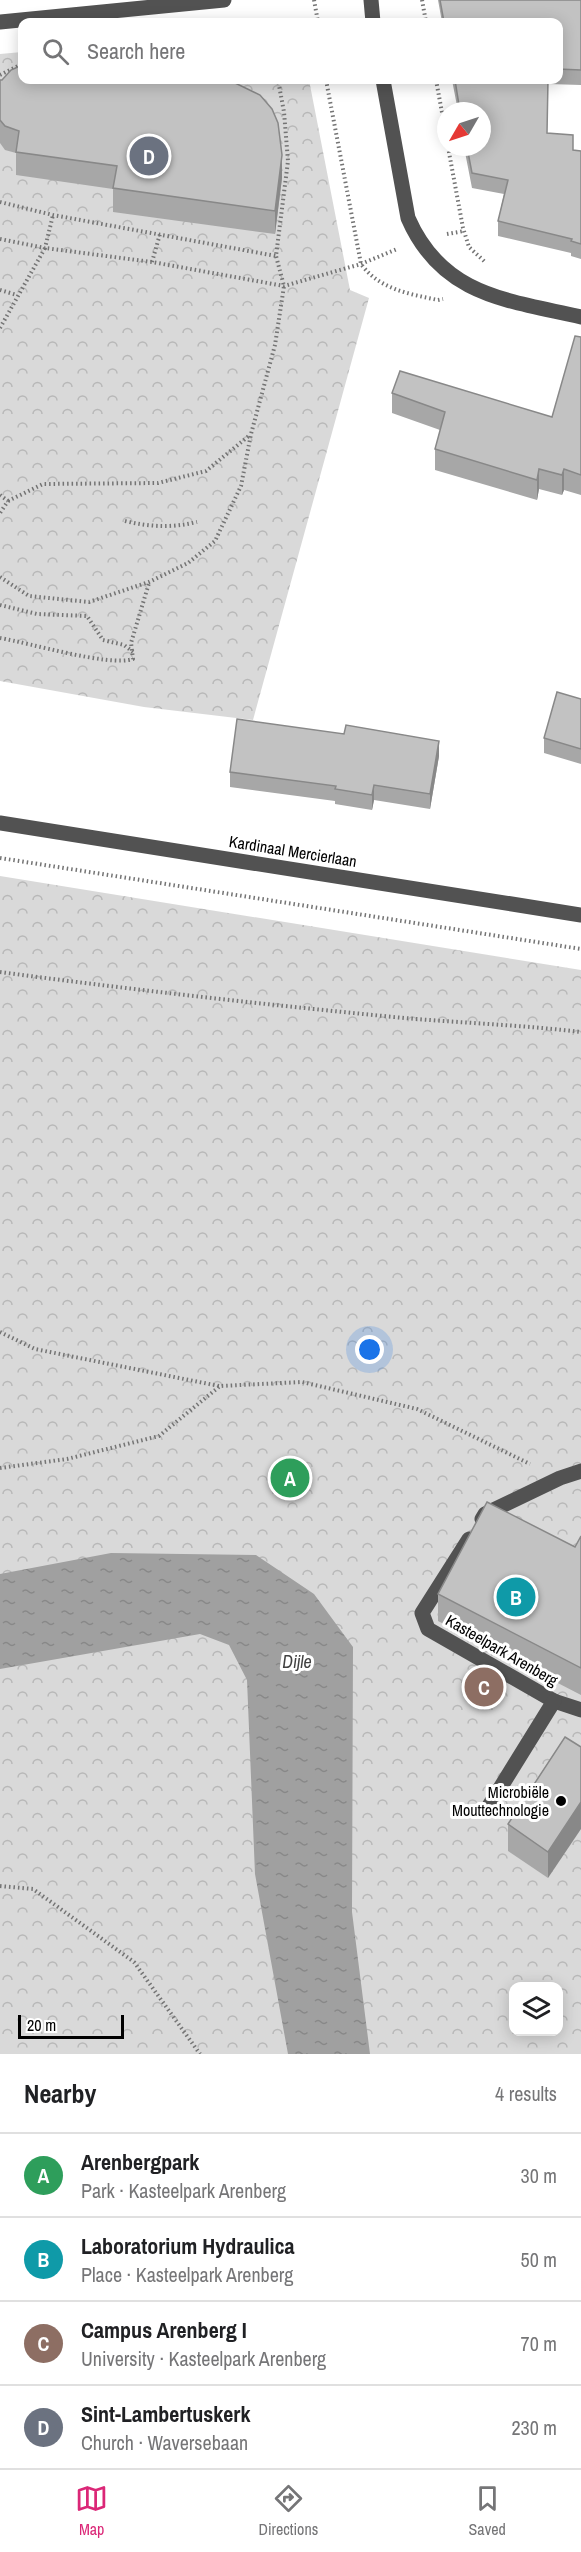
<!DOCTYPE html>
<meta charset="utf-8">
<style>
body{margin:0;font-family:"Archivo Narrow",sans-serif;background:#f2f2f2;color:#202124}
.controls{position:absolute;right:18px;bottom:18px;display:grid;overflow:hidden;border-radius:12px;box-shadow:0 3px 15px #0003}
.controls button{width:54px;height:54px;display:grid;place-items:center;padding:0;border:0;border-bottom:2px solid #e0e0e0;background:#fff;color:#202124;font:30px sans-serif}
.compass{position:absolute;left:437px;top:102px;width:54px;height:54px;border-radius:50%;background:#fff;box-shadow:0 3px 15px #0003;rotate:231deg}
.scale{position:absolute;left:18px;bottom:15px;width:106px;box-sizing:border-box;padding-left:6px;border:3px solid #000;border-top:0;font-size:16px;line-height:21px;white-space:nowrap;color:#000;-webkit-text-stroke:4px #fff;paint-order:stroke}
.you{position:absolute;left:370px;top:1350px;width:21px;height:21px;margin:-15px;border:4px solid #fff;border-radius:50%;background:#1a73e8;box-shadow:0 0 0 9px #1a73e833}
.badge{display:grid;place-items:center;width:39px;height:39px;border-radius:50%;background:#db2777;color:#fff;font-size:20px;font-weight:700}
.pin{position:absolute;translate:-50% -50%;border:3px solid #fff;box-shadow:0 2px 6px #0006}
.list{margin:0;padding:0;list-style:none}
h2{display:flex;justify-content:space-between;align-items:center;height:78px;margin:0;padding:0 24px;font-size:26px}
h2 small{font-size:20px;font-weight:400;color:#757577}
.list li{display:grid;grid-template-columns:39px 1fr auto;gap:18px;align-items:center;box-sizing:border-box;height:84px;padding:0 24px;border-top:2px solid #e0e0e0}
.list b{display:block;font-size:22px;white-space:nowrap}
.list p{margin:0;font-size:20px;white-space:nowrap;color:#757577}
.list em{font-size:20px;font-style:normal;color:#757577}
.icon{flex:none;width:33px;height:33px;fill:none;stroke:currentColor;stroke-width:2;stroke-linecap:round;stroke-linejoin:round}
.map{position:relative;flex:none;width:581px;height:2054px;overflow:hidden}
.search{position:absolute;background:#fff;box-shadow:0 3px 15px #0003;left:18px;right:18px;top:18px;height:66px;display:flex;align-items:center;gap:15px;box-sizing:border-box;padding:0 21px;border-radius:12px;color:#757577;font-size:22px}
.sheet{height:414px;background:#fff}
nav{display:flex;justify-content:space-around;align-items:center;box-sizing:border-box;height:84px;border-top:2px solid #e0e0e0;background:#fff;font-size:16px;color:#757577}
nav a{display:grid;justify-items:center;gap:3px}
nav .on{color:#db2777}
.map>svg:first-child{display:block}
.forest{fill:url(#forest-crowns);fill-rule:evenodd}
.water{fill:url(#water-ripples)}
.lines{fill:none;stroke-linecap:round;stroke-linejoin:round}
.path{stroke:#747474;stroke-width:4;stroke-dasharray:1.5 3;stroke-linecap:butt}
.minor{stroke:#525252;stroke-width:15}
.wall{fill:#a7a7a7}
.shaded-wall{fill:#888}
.building{fill:#c2c2c2;stroke:#888;stroke-width:1.5}
.poi-dot{fill:#000;stroke:#fff;stroke-width:2}
.labels{text-anchor:middle;stroke-width:6;stroke-linejoin:round;paint-order:stroke}
.street-label{font-size:16px;fill:#000;stroke:#fff}
.poi-label{font-size:16px;fill:#000;stroke:#fff;text-anchor:end}
.water-label{font-size:18px;font-style:italic;fill:#414141;stroke:#fff}
</style>
<div class="map">
<svg width="581" height="2054" viewBox="0 0 581 2054">
<defs>
<pattern id="forest-crowns" width="20" height="18" patternUnits="userSpaceOnUse" patternTransform="scale(1.5)"><rect width="20" height="18" fill="#d9d9d9"/><path d="M2 6a3 3 0 1 1 6 0M12 15a3 3 0 1 1 6 0" fill="none" stroke="#b8b8b8"/></pattern>
<pattern id="water-ripples" width="26" height="14" patternUnits="userSpaceOnUse" patternTransform="scale(1.5)"><rect width="26" height="14" fill="#a0a0a0"/><path d="M2 4q2-2 4 0t4 0M15 11q2-2 4 0t4 0" fill="none" stroke="#888"/></pattern>
</defs>
<rect width="100%" height="100%" fill="#fff"/>
<!-- forest -->
<g class="forest">
<polygon points="22,52 22,80 309,80 350,290 369,298 253,720 144,707 0,681 0,54"/>
<path d="M0 876 581 970V2054H0ZM514 1986H558V2032H514Z"/>
</g>
<!-- water -->
<polygon class="water" points="111,1553 256,1555 314,1594 353,1647 352,1912 370,2054 288,2054 255,1874 247,1680 229,1645 200,1634 0,1669 0,1574"/>
<g class="lines">
<!-- path -->
<g class="path">
<polyline points="314,0 318,22"/>
<polyline points="422,0 426,22"/>
<polyline points="0,75 22,64"/>
<path d="M326 80 361 264C379 289 409 294 438 300L443 299"/>
<polyline points="436,80 446,134"/>
<polyline points="448,147 463,228 469,247 485,262"/>
<polyline points="0,202 53,215 276,256 288,161 284,112 278,80"/>
<polyline points="447,234 464,231"/>
<polyline points="0,239 45,248 53,215"/>
<polyline points="152,262 160,234"/>
<polyline points="0,290 17,295"/>
<polyline points="0,328 45,248 152,262 284,286 361,264 397,249"/>
<polyline points="0,495 8,501 0,513"/>
<polyline points="8,501 43,484 158,483 206,471 250,435"/>
<path d="M125 521C150 527 172 528 197 522"/>
<polyline points="0,577 29,596 89,602 149,582 188,563 215,541 241,486 251,434 275,345 284,286 276,256"/>
<polyline points="0,605 37,614 87,616 103,640 124,645 133,652"/>
<path d="M0 638C30 643 109 667 133 659L131 643 149 583"/>
<polyline points="0,858 581,949"/>
<path d="M0 972C134 990 269 1005 404 1018 463 1023 522 1025 581 1032"/>
<polyline points="0,1332 35,1349 219,1386"/>
<polyline points="0,1468 67,1459 159,1436 220,1386 302,1382 417,1409 530,1464"/>
<polyline points="0,1886 33,1889 134,1962 200,2054"/>
</g>
<!-- minor -->
<g class="minor">
<polyline points="371,0 373,22"/>
<polyline points="0,22 224,0"/>
<path d="M383 80 408 218C442 296 507 300 581 317"/>
<polyline points="0,823 581,915"/>
<polyline points="482,1519 485,1514 560,1478 581,1471"/>
<polyline points="469,1539 422,1613 428,1629 554,1701 581,1710"/>
<polyline points="489,1806 554,1701"/>
</g>
</g>
<!-- wall -->
<g class="wall">
<polygon points="438,0 581,0 581,85 548,84 547,133 573,150 581,151 581,259 571,256 571,253 498,236 498,221 504,194 472,188 464,147 482,147 482,111 458,111 452,80 558,80 558,22 442,22"/>
<polygon points="0,80 282,178 275,234 113,212 113,189 16,175 16,153 5,150 0,143"/>
<polygon points="581,337 581,495 564,490 562,495 539,489 537,500 435,470 435,449 440,430 392,413 392,393 552,417"/>
<polygon points="581,699 581,764 544,753 544,738"/>
<polygon points="439,756 430,809 374,800 372,810 335,804 335,801 230,787 230,772"/>
<polygon points="581,1536 581,1695 438,1621 438,1594 575,1547"/>
<polygon points="565,1737 548,1878 508,1851 508,1824"/>
</g>
<!-- shaded-wall -->
<g class="shaded-wall">
<polygon points="282,155 282,178 275,234 275,211"/>
<polygon points="539,469 539,489 537,500 537,480"/>
<polygon points="564,469 564,490 562,495 562,475"/>
<polygon points="439,741 439,756 430,809 430,794"/>
<polygon points="374,785 374,800 372,810 372,795"/>
<polygon points="581,1802 581,1829 548,1878 548,1852"/>
</g>
<!-- building -->
<g class="building">
<polygon points="440,0 581,0 581,70 558,69 558,22 444,22"/>
<polygon points="22,65 22,80 229,80 260,95 272,109 278,123 282,155 275,211 113,188 117,166 16,152 19,131 5,126 0,120 0,80 2,80 11,70"/>
<polygon points="455,80 548,80 547,133 573,135 573,150 581,151 581,244 571,241 572,239 498,221 508,180 472,173 467,147 482,147 482,111 460,111"/>
<polygon points="575,336 581,337 581,475 564,469 562,475 539,469 537,480 435,449 445,412 392,393 400,371 552,417"/>
<polygon points="557,692 581,699 581,749 544,738"/>
<polygon points="237,719 344,734 346,725 439,741 430,794 374,785 372,795 335,789 336,786 230,772"/>
<polygon points="487,1502 575,1547 581,1536 581,1668 438,1594"/>
<polygon points="565,1737 581,1747 581,1802 548,1852 508,1824"/>
</g>
<!-- markers -->
<circle class="poi-dot" cx="561" cy="1801" r="6"/>
<g class="labels">
<!-- street labels -->
<g class="street-label">
<text transform="translate(293 851) rotate(9)" y="6">Kardinaal Mercierlaan</text>
<text transform="translate(502 1650) rotate(30)" y="6">Kasteelpark Arenberg</text>
</g>
<!-- poi labels -->
<g class="poi-label">
<text x="549" y="1798">Microbiële<tspan x="549" dy="18">Mouttechnologie</tspan></text>
</g>
<!-- water labels -->
<g class="water-label">
<text x="297" y="1668">Dijle</text>
</g>
</g>
</svg>
<div class="controls">
<button><svg class="icon" aria-label="layers" viewBox="0 0 24 24"><path d="M12 4l9 5-9 5-9-5zM3 14l9 5 9-5"/></svg></button>
</div>
<svg class="compass" viewBox="-18 -18 36 36"><path d="M0-13l5 13h-10z" fill="#e53935"/><path d="M0 13l5-13h-10z" fill="#757577"/></svg>
<div class="scale">20 m</div>
<div class="you"></div>
<div class="pin badge" style="left:290px;top:1478px;background:#2e9e5b">A</div>
<div class="pin badge" style="left:516px;top:1597px;background:#0f9aa8">B</div>
<div class="pin badge" style="left:484px;top:1687px;background:#8d6e63">C</div>
<div class="pin badge" style="left:149px;top:156px;background:#6b7280">D</div>
<div class="search"><svg class="icon" aria-label="search" viewBox="0 0 24 24"><circle cx="10" cy="10" r="6"/><path d="M15 15l6 6"/></svg>Search here</div>
</div>
<section class="sheet">
<h2>Nearby<small>4 results</small></h2>
<ul class="list">
<li><span class="badge" style="background:#2e9e5b">A</span><div><b>Arenbergpark</b><p>Park · Kasteelpark Arenberg</p></div><em>30 m</em></li>
<li><span class="badge" style="background:#0f9aa8">B</span><div><b>Laboratorium Hydraulica</b><p>Place · Kasteelpark Arenberg</p></div><em>50 m</em></li>
<li><span class="badge" style="background:#8d6e63">C</span><div><b>Campus Arenberg I</b><p>University · Kasteelpark Arenberg</p></div><em>70 m</em></li>
<li><span class="badge" style="background:#6b7280">D</span><div><b>Sint-Lambertuskerk</b><p>Church · Waversebaan</p></div><em>230 m</em></li>
</ul>
</section>
<nav>
<a class="on"><svg class="icon" aria-label="map" viewBox="0 0 24 24"><path d="M3 6l6-2 6 2 6-2v14l-6 2-6-2-6 2zM9 4v14M15 6v14"/></svg>Map</a>
<a><svg class="icon" aria-label="directions" viewBox="0 0 24 24"><path d="M12 3l9 9-9 9-9-9zM9 14v-3h6M13 9l2 2-2 2"/></svg>Directions</a>
<a><svg class="icon" aria-label="saved" viewBox="0 0 24 24"><path d="M7 4h10v16l-5-4-5 4z"/></svg>Saved</a>
</nav>
